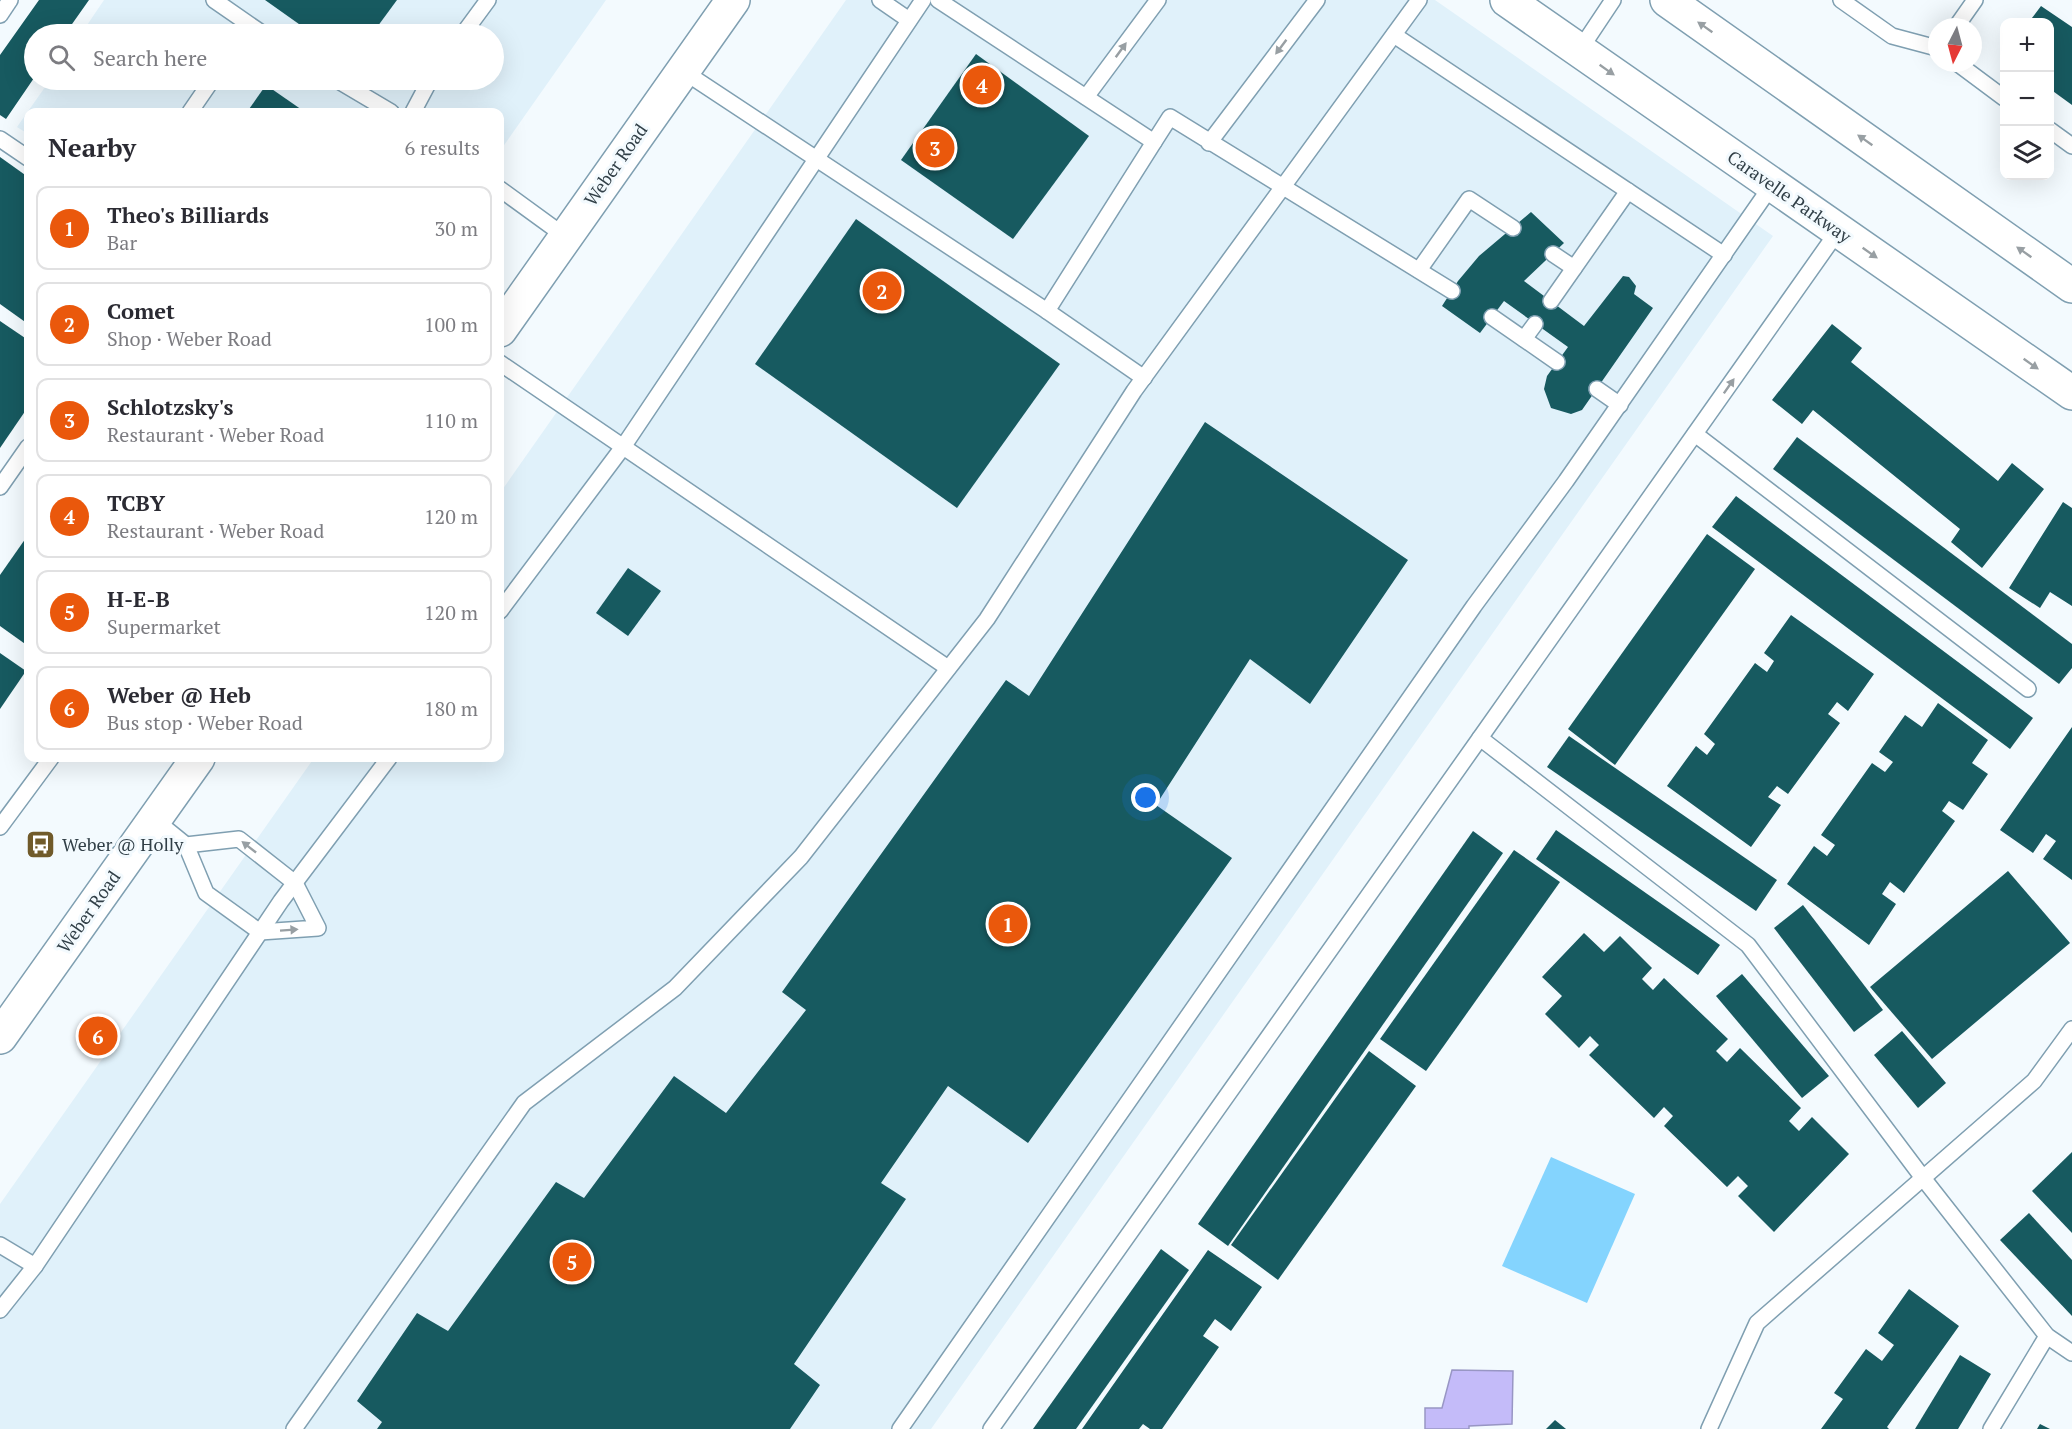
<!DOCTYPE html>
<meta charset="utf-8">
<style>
body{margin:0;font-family:"PT Serif",serif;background:#f2f2f3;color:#2b2b33}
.controls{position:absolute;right:18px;top:18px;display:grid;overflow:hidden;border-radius:12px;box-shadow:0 6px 24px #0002}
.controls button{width:54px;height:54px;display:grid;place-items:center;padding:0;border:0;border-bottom:2px solid #e1e1e2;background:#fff;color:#2b2b33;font:30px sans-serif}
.compass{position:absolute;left:1928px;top:18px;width:54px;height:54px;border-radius:50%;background:#fff;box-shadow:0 6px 24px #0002;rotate:186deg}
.you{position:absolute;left:1146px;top:798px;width:21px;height:21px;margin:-15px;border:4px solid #fff;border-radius:50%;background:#1a73e8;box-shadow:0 0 0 9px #1a73e833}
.badge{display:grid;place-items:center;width:39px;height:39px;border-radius:50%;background:#ea580c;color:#fff;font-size:20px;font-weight:700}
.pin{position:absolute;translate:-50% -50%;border:3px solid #fff;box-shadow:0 2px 6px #0006}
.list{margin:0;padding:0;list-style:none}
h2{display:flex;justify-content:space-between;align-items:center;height:78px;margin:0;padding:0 24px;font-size:26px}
h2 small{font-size:20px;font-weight:400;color:#7c7c81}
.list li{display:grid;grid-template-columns:39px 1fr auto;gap:18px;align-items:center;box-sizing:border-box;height:84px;margin:0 12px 12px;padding:0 12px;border:2px solid #e1e1e2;border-radius:12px}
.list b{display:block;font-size:22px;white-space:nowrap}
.list p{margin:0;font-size:20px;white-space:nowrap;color:#7c7c81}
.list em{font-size:20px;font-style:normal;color:#7c7c81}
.icon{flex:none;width:33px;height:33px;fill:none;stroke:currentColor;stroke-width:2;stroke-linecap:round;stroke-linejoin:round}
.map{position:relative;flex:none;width:2072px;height:1429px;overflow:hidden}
.search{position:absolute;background:#fff;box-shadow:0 6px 24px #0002;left:24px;top:24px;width:480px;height:66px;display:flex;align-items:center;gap:15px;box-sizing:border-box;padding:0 21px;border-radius:33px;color:#7c7c81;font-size:22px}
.panel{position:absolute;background:#fff;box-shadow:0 6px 24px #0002;left:24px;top:108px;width:480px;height:654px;border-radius:12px}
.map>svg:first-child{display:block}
.built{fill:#e0f1fa}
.green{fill:#84d4fe}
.water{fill:#c4bbf9;stroke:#9896c4;stroke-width:1.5}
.building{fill:#175a60}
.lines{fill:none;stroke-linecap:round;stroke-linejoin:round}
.lane-casing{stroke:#7f9fb1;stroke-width:18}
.secondary-casing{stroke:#7f9fb1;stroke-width:36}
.lane{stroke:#fff;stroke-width:15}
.secondary{stroke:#fff;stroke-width:33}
.oneway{fill:#989fa3}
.labels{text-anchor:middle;stroke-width:6;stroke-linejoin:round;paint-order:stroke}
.street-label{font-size:18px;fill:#313f47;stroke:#f3fafe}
.poi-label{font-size:18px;fill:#313f47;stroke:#f3fafe;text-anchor:start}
</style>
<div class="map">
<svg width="2072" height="1429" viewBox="0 0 2072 1429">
<rect width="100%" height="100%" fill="#f3fafe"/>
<!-- built -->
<g class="built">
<polygon points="104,0 606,0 500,151 500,112 28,112 28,134 17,127 50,80 494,80 494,34 81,34"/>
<polygon points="846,0 1435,0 1773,236 931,1429 0,1429 0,1204 314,758 500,758 500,493"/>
</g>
<!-- green -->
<polygon class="green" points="1551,1157 1635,1194 1587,1303 1502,1266"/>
<!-- water -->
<polygon class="water" points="1452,1370 1513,1371 1512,1424 1469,1426 1469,1429 1425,1429 1425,1408 1442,1408"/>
<!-- building -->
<g class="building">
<polygon points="39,0 89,0 65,34 34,34 34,78 6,119 0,115 0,55"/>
<polygon points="265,0 397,0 372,34 313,34"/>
<polygon points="2041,6 2072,27 2072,105 2050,89 2050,22 2029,22"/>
<polygon points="976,54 1089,136 1013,239 901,160"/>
<polygon points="266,85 305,112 247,112"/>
<polygon points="0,157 28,177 28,324 0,304"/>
<polygon points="1531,212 1564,243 1524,281 1584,326 1623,276 1629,277 1636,286 1634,294 1653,308 1582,410 1571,414 1551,408 1544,389 1547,376 1568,347 1504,301 1480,333 1442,306 1458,281 1479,256"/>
<polygon points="856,219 1060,364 957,508 755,364"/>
<polygon points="0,321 28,340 28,407 0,448"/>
<polygon points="1832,324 1862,348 1851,362 1998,481 2012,463 2044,489 1982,568 1951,542 1960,529 1813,410 1802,424 1772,400"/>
<polygon points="1205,422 1408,560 1310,704 1250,659 1156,805 1232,858 1028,1143 948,1086 881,1183 906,1199 794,1364 820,1385 790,1429 377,1429 382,1422 357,1401 417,1313 448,1331 556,1182 584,1198 674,1076 726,1113 806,1010 782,992 1006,680 1029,696"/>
<polygon points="1797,437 2072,644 2072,668 2059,684 1773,469"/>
<polygon points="1736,496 2033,718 2010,749 1712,527"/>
<polygon points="2063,502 2072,508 2072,606 2050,592 2040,608 2009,588"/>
<polygon points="1707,534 1755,569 1615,765 1568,729"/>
<polygon points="28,535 28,646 0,626 0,575"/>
<polygon points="628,568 661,591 628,636 596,613"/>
<polygon points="1791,615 1874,674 1848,711 1837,702 1828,714 1840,723 1788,794 1777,786 1768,797 1781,805 1751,847 1667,786 1696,746 1707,755 1715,744 1704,734 1755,663 1767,672 1774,661 1764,653"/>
<polygon points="0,653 26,671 0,709"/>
<polygon points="1938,703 1988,740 1972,763 1988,774 1963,810 1949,801 1942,811 1955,821 1904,893 1890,882 1882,894 1896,904 1869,945 1787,884 1814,846 1827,856 1835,845 1821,835 1872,763 1885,772 1893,762 1879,752 1905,715 1922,727"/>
<polygon points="2072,727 2072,880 2043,859 2056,841 2046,834 2033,853 2000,830"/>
<polygon points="1569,736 1777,880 1756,911 1547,767"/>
<polygon points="1556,830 1720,945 1698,975 1536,859"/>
<polygon points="1473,831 1503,853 1228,1246 1198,1224"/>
<polygon points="1514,850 1560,882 1426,1071 1380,1039"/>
<polygon points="2008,871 2070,943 1932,1059 1870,987"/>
<polygon points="1803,905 1883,1010 1854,1032 1774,928"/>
<polygon points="1584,933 1604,952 1620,936 1652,968 1642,979 1653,990 1664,978 1728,1039 1716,1051 1727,1062 1740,1048 1801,1108 1789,1121 1799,1131 1812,1117 1849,1154 1774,1232 1738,1196 1748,1186 1738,1176 1727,1187 1664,1126 1673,1116 1664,1107 1654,1118 1589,1055 1599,1045 1590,1036 1579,1048 1545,1014 1562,996 1542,977"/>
<polygon points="1742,974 1829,1076 1802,1098 1716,996"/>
<polygon points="1902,1031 1946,1083 1918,1108 1874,1055"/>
<polygon points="1369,1051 1416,1086 1278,1280 1231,1245"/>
<polygon points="2072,1152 2072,1233 2032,1191"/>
<polygon points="2029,1213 2072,1260 2072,1316 2000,1240"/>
<polygon points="1161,1249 1189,1270 1076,1429 1033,1429"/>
<polygon points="1208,1250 1262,1287 1231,1331 1215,1319 1203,1336 1219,1347 1162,1429 1150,1429 1143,1424 1139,1429 1082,1429"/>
<polygon points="1909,1289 1959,1326 1887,1427 1889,1429 1821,1429 1843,1399 1834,1393 1866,1349 1882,1361 1894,1345 1878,1333"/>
<polygon points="1960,1355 1991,1374 1958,1429 1915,1429"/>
<polygon points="1555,1420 1566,1429 1546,1429"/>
<polygon points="2040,1424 2050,1429 2037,1429"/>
</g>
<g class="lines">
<defs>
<g id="lane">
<polyline points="214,0 263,34"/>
<polyline points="880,0 909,20"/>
<polyline points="938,0 1154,142 1047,311 1144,378"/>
<polyline points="1841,0 1892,36 1937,48"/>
<polyline points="0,15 10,0"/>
<polyline points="1956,27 1975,0"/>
<polyline points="463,34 488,0"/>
<polyline points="1394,35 1724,255"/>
<polyline points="1579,51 1613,0"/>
<polyline points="1957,63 2004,98"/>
<polyline points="683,71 1047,311"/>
<polyline points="337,80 391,112"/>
<polyline points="1086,97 1158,0"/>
<polyline points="190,112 212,80"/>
<polyline points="413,112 430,80"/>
<polyline points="2050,130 2072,146"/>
<polyline points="0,139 28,158"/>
<polyline points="1154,142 1170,117 1452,291"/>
<polyline points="1209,143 1317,0"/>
<polyline points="500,189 566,237"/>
<polyline points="1838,231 1480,738 1748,945 1923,1178 2047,1336 2072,1353"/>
<polyline points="1553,254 1574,268"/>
<polyline points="1419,270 1469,199 1513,228"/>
<polyline points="1551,301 1628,191"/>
<polyline points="1492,317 1557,362"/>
<polyline points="1524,339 1535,324"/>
<polyline points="500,363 948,668"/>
<polyline points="1597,389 1620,405"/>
<polyline points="1695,434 2028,689"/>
<polyline points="0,487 28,447"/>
<polyline points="500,611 623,447 923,0"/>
<polyline points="154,819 186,845 206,893 260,932 318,928 295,883 239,839 186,845"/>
<polyline points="0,827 51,758"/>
<polyline points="0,1245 35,1266"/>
<polyline points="0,1310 35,1266 281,901 389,758"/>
<polyline points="294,1429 524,1103 675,988 801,857 987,619 1134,391 1419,0"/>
<polyline points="900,1429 1474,606 1566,481 1772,185"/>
<polyline points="991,1429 1480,738"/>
<polyline points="1709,1429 1757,1323 2034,1081 2072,1029"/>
<polyline points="1991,1429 2047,1336"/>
</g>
<g id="secondary">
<polyline points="1507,0 2072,393"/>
<polyline points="1667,0 2072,286"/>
<polyline points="500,330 733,0"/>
<polyline points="0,1037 198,758"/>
</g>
</defs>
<!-- lane casing -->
<use href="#lane" class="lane-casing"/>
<!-- secondary casing -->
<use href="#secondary" class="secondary-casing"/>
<!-- lane -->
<use href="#lane" class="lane"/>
<!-- secondary -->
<use href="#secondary" class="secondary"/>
</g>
<!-- one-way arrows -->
<defs><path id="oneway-solid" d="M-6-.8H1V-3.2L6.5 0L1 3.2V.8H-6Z" transform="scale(1.5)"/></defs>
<g class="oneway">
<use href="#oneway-solid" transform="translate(1705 27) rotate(-145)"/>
<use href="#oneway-solid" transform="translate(1281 47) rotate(127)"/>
<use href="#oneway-solid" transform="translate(1121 50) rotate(-54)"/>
<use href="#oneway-solid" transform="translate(1607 70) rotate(35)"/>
<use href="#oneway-solid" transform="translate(1865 140) rotate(-145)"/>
<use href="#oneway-solid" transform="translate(2024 252) rotate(-145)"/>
<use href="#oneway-solid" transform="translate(1870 253) rotate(35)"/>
<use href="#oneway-solid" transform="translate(2031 364) rotate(35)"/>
<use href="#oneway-solid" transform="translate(1729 386) rotate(-55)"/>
<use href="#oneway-solid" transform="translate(249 847) rotate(-142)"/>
<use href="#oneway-solid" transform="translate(289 930) rotate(-4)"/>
</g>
<!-- icons -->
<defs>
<symbol id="bus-square" viewBox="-11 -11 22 22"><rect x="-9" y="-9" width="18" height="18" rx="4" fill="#705a2a" stroke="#f3fafe"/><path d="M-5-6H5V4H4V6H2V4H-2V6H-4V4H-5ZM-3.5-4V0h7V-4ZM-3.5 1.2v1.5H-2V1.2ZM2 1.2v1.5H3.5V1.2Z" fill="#fff"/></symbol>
</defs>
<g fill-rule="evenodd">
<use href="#bus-square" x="24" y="828" width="33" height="33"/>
</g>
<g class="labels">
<!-- street labels -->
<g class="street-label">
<text transform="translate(616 165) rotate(-55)" y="6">Weber Road</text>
<text transform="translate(1789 197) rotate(35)" y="6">Caravelle Parkway</text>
<text transform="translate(89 912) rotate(-55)" y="6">Weber Road</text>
</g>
<!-- poi labels -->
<g class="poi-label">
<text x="62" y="851">Weber @ Holly</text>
</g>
</g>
</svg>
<div class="controls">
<button>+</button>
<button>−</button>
<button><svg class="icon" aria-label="layers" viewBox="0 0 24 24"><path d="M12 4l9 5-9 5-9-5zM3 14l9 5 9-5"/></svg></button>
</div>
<svg class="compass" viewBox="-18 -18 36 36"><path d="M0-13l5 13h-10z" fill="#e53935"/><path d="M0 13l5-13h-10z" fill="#7c7c81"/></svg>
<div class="you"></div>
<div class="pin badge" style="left:1008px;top:924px">1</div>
<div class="pin badge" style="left:882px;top:291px">2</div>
<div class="pin badge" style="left:935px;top:148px">3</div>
<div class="pin badge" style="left:982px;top:85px">4</div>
<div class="pin badge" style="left:572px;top:1262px">5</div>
<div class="pin badge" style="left:98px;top:1036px">6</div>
<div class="search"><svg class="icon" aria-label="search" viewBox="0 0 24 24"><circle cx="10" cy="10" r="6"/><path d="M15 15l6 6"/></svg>Search here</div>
<section class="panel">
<h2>Nearby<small>6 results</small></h2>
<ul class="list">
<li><span class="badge">1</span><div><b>Theo's Billiards</b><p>Bar</p></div><em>30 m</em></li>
<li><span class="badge">2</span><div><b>Comet</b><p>Shop · Weber Road</p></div><em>100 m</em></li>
<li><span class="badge">3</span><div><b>Schlotzsky's</b><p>Restaurant · Weber Road</p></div><em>110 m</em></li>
<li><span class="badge">4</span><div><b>TCBY</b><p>Restaurant · Weber Road</p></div><em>120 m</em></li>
<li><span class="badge">5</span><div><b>H-E-B</b><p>Supermarket</p></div><em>120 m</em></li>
<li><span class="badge">6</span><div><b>Weber @ Heb</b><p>Bus stop · Weber Road</p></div><em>180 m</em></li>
</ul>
</section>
</div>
